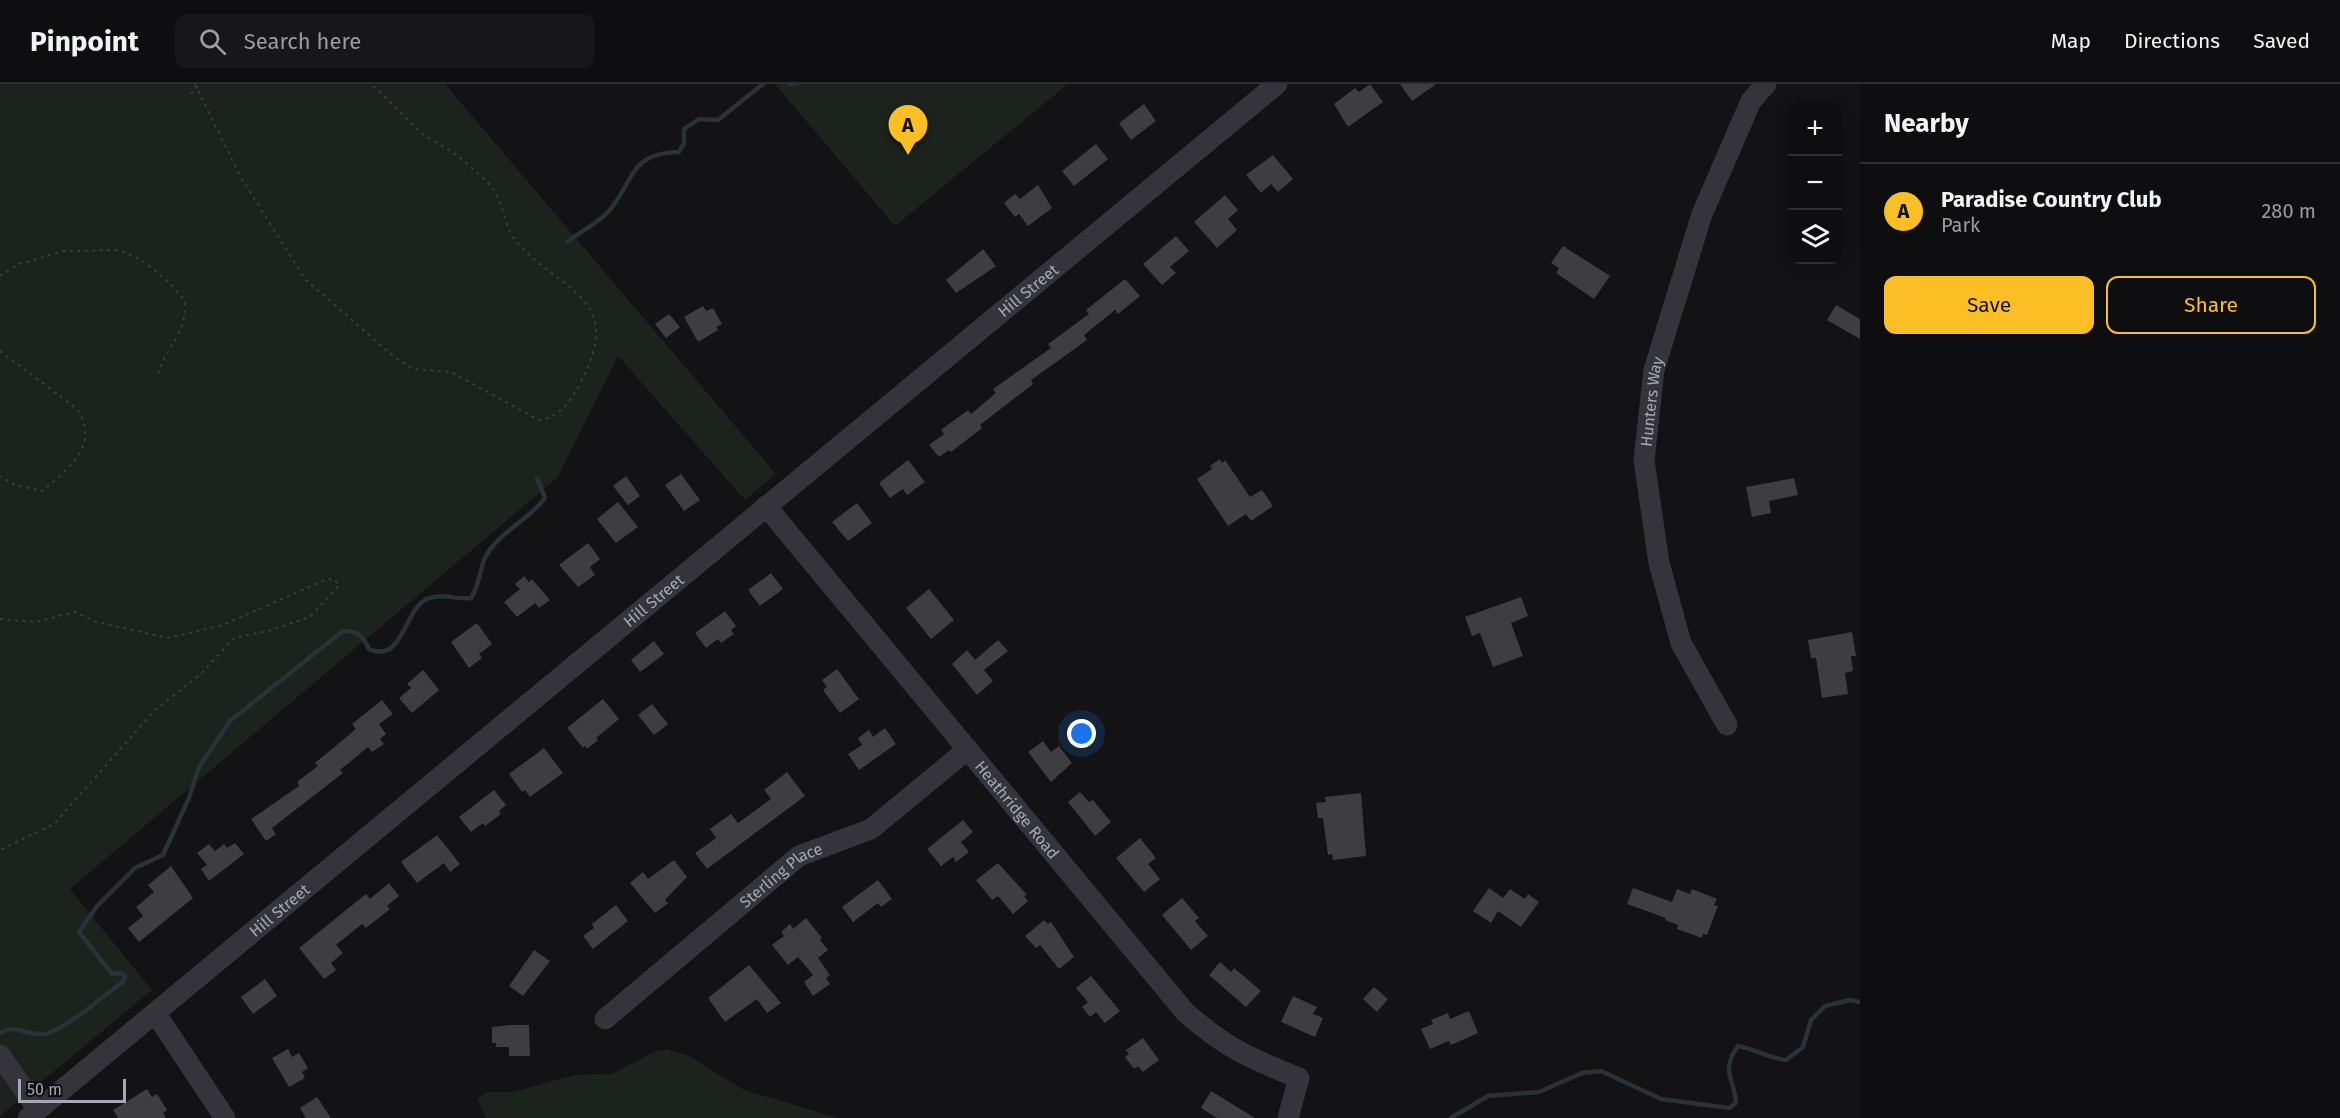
<!DOCTYPE html>
<meta charset="utf-8">
<style>
body{margin:0;font-family:"Fira Sans",sans-serif;background:#171719;color:#f1f3f6}
.controls{position:absolute;right:18px;top:18px;display:grid;overflow:hidden;border-radius:12px;box-shadow:0 3px 15px #0003}
.controls button{width:54px;height:54px;display:grid;place-items:center;padding:0;border:0;border-bottom:2px solid #2e2e30;background:#0e0e10;color:#f1f3f6;font:30px sans-serif}
.scale{position:absolute;left:18px;bottom:15px;width:108px;box-sizing:border-box;padding-left:6px;border:3px solid #a4a8b6;border-top:0;font-size:16px;line-height:21px;white-space:nowrap;color:#a4a8b6;-webkit-text-stroke:4px #0e0e10;paint-order:stroke}
.you{position:absolute;left:1082px;top:650px;width:21px;height:21px;margin:-15px;border:4px solid #fff;border-radius:50%;background:#1a73e8;box-shadow:0 0 0 9px #1a73e833}
.badge{display:grid;place-items:center;width:39px;height:39px;border-radius:50%;background:#fbbf25;color:#111;font-size:20px;font-weight:700}
.pin{position:absolute;translate:-50% -50px;filter:drop-shadow(0 2px 3px #0008)}
.pin::after{content:'';position:absolute;top:32px;width:21px;height:18px;background:inherit;clip-path:polygon(0 0,100% 0,50% 100%)}
.list{margin:0;padding:0;list-style:none}
h2{display:flex;justify-content:space-between;align-items:center;height:78px;margin:0;padding:0 24px;font-size:26px}
h2 small{font-size:20px;font-weight:400;color:#9b9c9f}
.list li{display:grid;grid-template-columns:39px 1fr auto;gap:18px;align-items:center;box-sizing:border-box;height:96px;padding:0 24px;border-top:2px solid #2e2e30}
.list b{display:block;font-size:22px;white-space:nowrap}
.list p{margin:0;font-size:20px;white-space:nowrap;color:#9b9c9f}
.list em{font-size:20px;font-style:normal;color:#9b9c9f}
.actions{display:flex;gap:12px;padding:18px 24px}
.actions a{flex:1;padding:14px 0;border:2px solid #fbbf25;border-radius:12px;text-align:center;font-size:21px;color:#fbbf25}
.actions .main{background:#fbbf25;color:#111}
.icon{flex:none;width:33px;height:33px;fill:none;stroke:currentColor;stroke-width:2;stroke-linecap:round;stroke-linejoin:round}
.map{position:relative;flex:none;width:1860px;height:1034px;overflow:hidden}
header{display:flex;align-items:center;gap:36px;box-sizing:border-box;height:84px;padding:0 30px;background:#0e0e10;border-bottom:2px solid #2e2e30}
header strong{font-size:28px}
nav{display:flex;gap:33px;margin-inline-start:auto;font-size:21px}
.search{width:420px;height:54px;background:#171719;display:flex;align-items:center;gap:15px;box-sizing:border-box;padding:0 21px;border-radius:12px;color:#9b9c9f;font-size:22px}
main{display:flex}
aside{flex:1;background:#0e0e10}
.map>svg:first-child{display:block}
.green{fill:#1b231c}
.lines{fill:none;stroke-linecap:round;stroke-linejoin:round}
.stream{stroke:#293139;stroke-width:4.5}
.building{fill:#3d3d42}
.path{stroke:#3a3b41;stroke-width:2;stroke-dasharray:3 4.5;stroke-linecap:butt}
.minor{stroke:#34343a;stroke-width:21}
.labels{text-anchor:middle;stroke-width:4.5;stroke-linejoin:round;paint-order:stroke}
.street-label{font-size:16px;fill:#a4a8b6;stroke:#0e0e10}
</style>
<header>
<strong>Pinpoint</strong>
<div class="search"><svg class="icon" aria-label="search" viewBox="0 0 24 24"><circle cx="10" cy="10" r="6"/><path d="M15 15l6 6"/></svg>Search here</div>
<nav><a>Map</a><a>Directions</a><a>Saved</a></nav>
</header>
<main>
<div class="map">
<svg width="1860" height="1034" viewBox="0 0 1860 1034">
<rect width="100%" height="100%" fill="#131315"/>
<!-- green -->
<g class="green">
<polygon points="0,0 445,0 776,390 745,416 618,272 557,394 70,805 152,906 0,1032"/>
<polygon points="775,0 1068,0 895,142"/>
<polygon points="667,965 691,973 744,1006 838,1034 486,1034 477,1014 488,1008 513,1008 575,991 611,990 654,968"/>
</g>
<g class="lines">
<!-- stream -->
<g class="stream">
<polyline points="789,0 797,0"/>
<path d="M567 158C580 148 598 139 609 127 635 96 629 69 679 68L684 59V45L699 35 718 36 763 0"/>
<path d="M0 949C16 939 28 953 45 950 65 946 104 911 123 898L125 892 120 889 112 890 79 848 97 822 135 784 163 771 189 714 199 683 230 637 343 547C358 547 363 552 369 565 402 580 404 528 425 516 438 508 457 516 471 514 480 500 479 487 485 474 497 449 528 437 545 414L537 394"/>
<path d="M1451 1034 1488 1012 1539 1008 1582 989 1601 987 1661 1015 1729 1024 1736 1019C1734 992 1720 988 1738 962 1755 965 1769 974 1786 976L1803 963 1811 936 1825 922 1850 916 1860 918"/>
</g>
</g>
<!-- building -->
<g class="building">
<polygon points="1370,0 1383,18 1348,43 1334,20 1355,4 1359,8"/>
<polygon points="1400,0 1436,0 1412,17"/>
<polygon points="1144,20 1156,37 1131,56 1119,39"/>
<polygon points="1096,60 1108,75 1074,102 1062,87"/>
<polygon points="1273,71 1293,95 1278,108 1271,100 1261,109 1246,91"/>
<polygon points="1038,101 1052,124 1028,142 1019,130 1015,133 1004,119 1015,110 1020,115"/>
<polygon points="1225,111 1238,126 1228,135 1237,146 1217,164 1194,138"/>
<polygon points="1176,152 1189,167 1170,183 1176,189 1162,201 1143,180"/>
<polygon points="1563,162 1610,192 1594,215 1556,189 1559,184 1551,179"/>
<polygon points="983,165 996,182 956,209 946,196"/>
<polygon points="1125,195 1140,212 1118,230 1115,226 1084,251 1087,256 1031,296 1033,300 980,341 982,344 951,368 949,366 939,373 929,361 944,350 941,346 968,326 971,330 996,309 993,305 1051,264 1048,260 1089,230 1086,226"/>
<polygon points="1836,221 1860,235 1860,255 1827,236"/>
<polygon points="703,222 706,227 713,224 722,240 716,243 718,246 698,258 684,233"/>
<polygon points="669,230 680,243 666,254 655,240"/>
<polygon points="1220,375 1222,379 1225,376 1250,413 1262,406 1273,422 1251,437 1246,430 1228,442 1197,395 1212,385 1210,382"/>
<polygon points="908,376 925,398 907,411 903,405 890,414 879,399"/>
<polygon points="681,390 700,416 684,427 665,401"/>
<polygon points="626,392 640,412 628,421 613,402"/>
<polygon points="1794,394 1798,411 1769,417 1771,429 1752,433 1746,403"/>
<polygon points="618,418 638,443 616,459 597,435"/>
<polygon points="857,419 872,439 848,457 832,438"/>
<polygon points="588,459 600,475 590,483 595,491 578,503 559,481"/>
<polygon points="771,489 783,505 760,522 748,506"/>
<polygon points="524,492 529,498 532,495 550,516 539,524 535,519 517,533 504,518 520,505 515,500"/>
<polygon points="929,505 954,536 931,555 906,524"/>
<polygon points="1521,513 1528,532 1511,539 1523,572 1493,583 1480,549 1472,552 1465,533"/>
<polygon points="725,527 736,542 731,546 734,550 721,559 718,555 706,564 695,549"/>
<polygon points="477,539 492,560 479,570 482,574 469,584 451,558"/>
<polygon points="1852,548 1856,572 1851,572 1853,587 1845,589 1848,610 1822,614 1816,574 1811,574 1808,556"/>
<polygon points="998,556 1008,567 984,586 993,597 977,611 952,580 967,566 975,576"/>
<polygon points="654,557 664,570 640,588 631,576"/>
<polygon points="837,585 859,615 840,629 823,606 827,603 822,596"/>
<polygon points="423,586 439,606 412,629 399,614 411,604 407,600"/>
<polygon points="603,615 619,635 596,654 598,656 587,665 585,662 583,664 567,644"/>
<polygon points="382,616 393,630 379,640 386,650 380,655 384,660 372,668 368,663 340,686 343,689 272,744 276,750 266,757 251,735 299,702 297,698 318,682 315,679 356,645 352,640"/>
<polygon points="652,620 668,640 654,651 638,631"/>
<polygon points="885,644 896,660 859,686 848,670 862,661 858,654 869,646 873,653"/>
<polygon points="1043,657 1051,668 1059,662 1072,679 1051,698 1028,668"/>
<polygon points="544,664 563,689 530,713 525,706 522,708 509,690"/>
<polygon points="787,688 805,712 707,785 695,769 716,754 710,745 731,730 738,739 771,715 764,706"/>
<polygon points="494,706 506,721 499,727 501,730 485,742 483,739 471,748 459,733"/>
<polygon points="1080,708 1089,718 1093,716 1111,738 1095,752 1068,718"/>
<polygon points="1361,709 1366,772 1333,776 1332,770 1328,771 1323,734 1318,734 1316,719 1326,718 1325,713"/>
<polygon points="963,736 973,748 961,758 969,768 956,778 953,773 941,782 927,765"/>
<polygon points="437,751 460,780 450,788 444,779 417,799 401,778"/>
<polygon points="1140,754 1156,774 1148,780 1160,795 1144,808 1116,774"/>
<polygon points="235,759 244,770 209,797 201,785 207,781 197,769 209,760 215,767 224,760 227,764"/>
<polygon points="674,776 687,793 665,816 668,819 655,829 630,799 643,788 648,795"/>
<polygon points="998,779 1027,811 1024,812 1028,817 1013,830 998,812 992,816 976,796"/>
<polygon points="171,782 193,814 139,858 128,844 143,832 136,823 154,808 148,801"/>
<polygon points="878,796 892,815 881,823 878,819 853,838 842,823"/>
<polygon points="389,799 399,812 387,822 390,825 366,844 362,840 336,861 343,869 331,879 336,886 324,895 299,864 366,810 370,815"/>
<polygon points="1489,804 1503,814 1510,805 1525,815 1528,810 1539,818 1521,843 1498,827 1491,839 1473,827"/>
<polygon points="1633,804 1672,818 1677,805 1690,810 1692,805 1717,815 1714,821 1718,822 1707,851 1703,850 1702,854 1677,845 1678,841 1665,836 1666,834 1627,820"/>
<polygon points="1182,814 1199,834 1195,837 1208,852 1191,866 1162,831"/>
<polygon points="616,821 628,837 593,865 583,852 594,844 592,840"/>
<polygon points="806,834 822,854 820,856 828,866 818,874 830,891 826,894 830,900 813,912 804,898 813,891 798,873 788,881 772,861 784,852 781,848 790,840 793,845"/>
<polygon points="1044,836 1048,840 1051,838 1074,873 1059,885 1040,861 1036,864 1025,852"/>
<polygon points="534,866 550,877 523,912 509,902"/>
<polygon points="1220,878 1231,888 1234,884 1261,907 1246,923 1209,891"/>
<polygon points="749,881 781,919 767,929 757,915 725,938 708,914"/>
<polygon points="1091,892 1120,927 1105,939 1096,928 1090,933 1082,923 1088,918 1076,904"/>
<polygon points="265,895 277,912 253,930 241,913"/>
<polygon points="1374,903 1388,915 1377,928 1363,915"/>
<polygon points="1293,912 1317,923 1313,930 1323,934 1315,953 1281,938"/>
<polygon points="1469,927 1478,949 1451,961 1449,957 1430,965 1421,945 1433,940 1431,936 1448,929 1450,935"/>
<polygon points="510,941 529,941 530,972 509,972 509,963 496,963 496,959 492,959 492,943"/>
<polygon points="1143,954 1159,976 1143,988 1138,982 1134,985 1125,973 1129,970 1126,966"/>
<polygon points="288,965 292,973 299,969 308,984 302,988 305,994 289,1003 272,974"/>
<polygon points="147,1005 152,1013 157,1010 167,1026 163,1029 166,1034 118,1034 113,1026"/>
<polygon points="1211,1007 1255,1034 1217,1034 1201,1024"/>
<polygon points="317,1013 331,1034 306,1034 300,1024"/>
</g>
<g class="lines">
<!-- path -->
<g class="path">
<path d="M195 0 240 92 305 195 393 272 413 285 451 288 539 336C561 333 571 316 581 298 625 211 562 210 516 157 502 140 505 117 489 100 479 90 467 79 455 70 445 62 433 58 424 51 405 35 389 16 371 0"/>
<polyline points="191,10 200,0"/>
<path d="M0 192 19 180 65 167 118 166 140 175 170 199 185 217C187 254 163 263 157 295"/>
<path d="M0 267 77 325C101 360 67 387 42 407L15 401 0 392"/>
<polyline points="0,535 36,538 75,528 96,538 168,554 223,541 325,496 334,495 339,501 310,533 268,547 237,553 231,557 201,590 155,626 54,740 0,766"/>
</g>
<!-- minor -->
<g class="minor">
<path id="s1" d="M766 422 1185 928C1226 964 1249 974 1299 994L1288 1034"/>
<path id="s2" d="M1727 641 1681 559 1659 479 1644 376 1654 286 1702 130 1751 17 1766 0"/>
<polyline points="156,930 225,1034"/>
<path id="s3" d="M605 935 799 772 871 745 968 665"/>
<polyline points="0,971 38,1026"/>
<path id="s4" d="M28 1034 1277 0"/>
</g>
</g>
<g class="labels">
<!-- street labels -->
<g class="street-label">
<text dy="6" stroke="none"><textPath href="#s4" startOffset="1298">Hill Street</textPath></text>
<text dy="6" stroke="none"><textPath href="#s2" startOffset="340">Hunters Way</textPath></text>
<text dy="6" stroke="none"><textPath href="#s4" startOffset="812">Hill Street</textPath></text>
<text dy="6" stroke="none"><textPath href="#s1" startOffset="394">Heathridge Road</textPath></text>
<text dy="6" stroke="none"><textPath href="#s3" startOffset="228">Sterling Place</textPath></text>
<text dy="6" stroke="none"><textPath href="#s4" startOffset="326">Hill Street</textPath></text>
</g>
</g>
</svg>
<div class="controls">
<button>+</button>
<button>−</button>
<button><svg class="icon" aria-label="layers" viewBox="0 0 24 24"><path d="M12 4l9 5-9 5-9-5zM3 14l9 5 9-5"/></svg></button>
</div>
<div class="scale">50 m</div>
<div class="you"></div>
<div class="pin badge" style="left:908px;top:71px">A</div>
</div>
<aside>
<h2>Nearby<small></small></h2>
<ul class="list">
<li><span class="badge">A</span><div><b>Paradise Country Club</b><p>Park</p></div><em>280 m</em></li>
</ul>
<div class="actions"><a class="main">Save</a><a>Share</a></div>
</aside>
</main>
